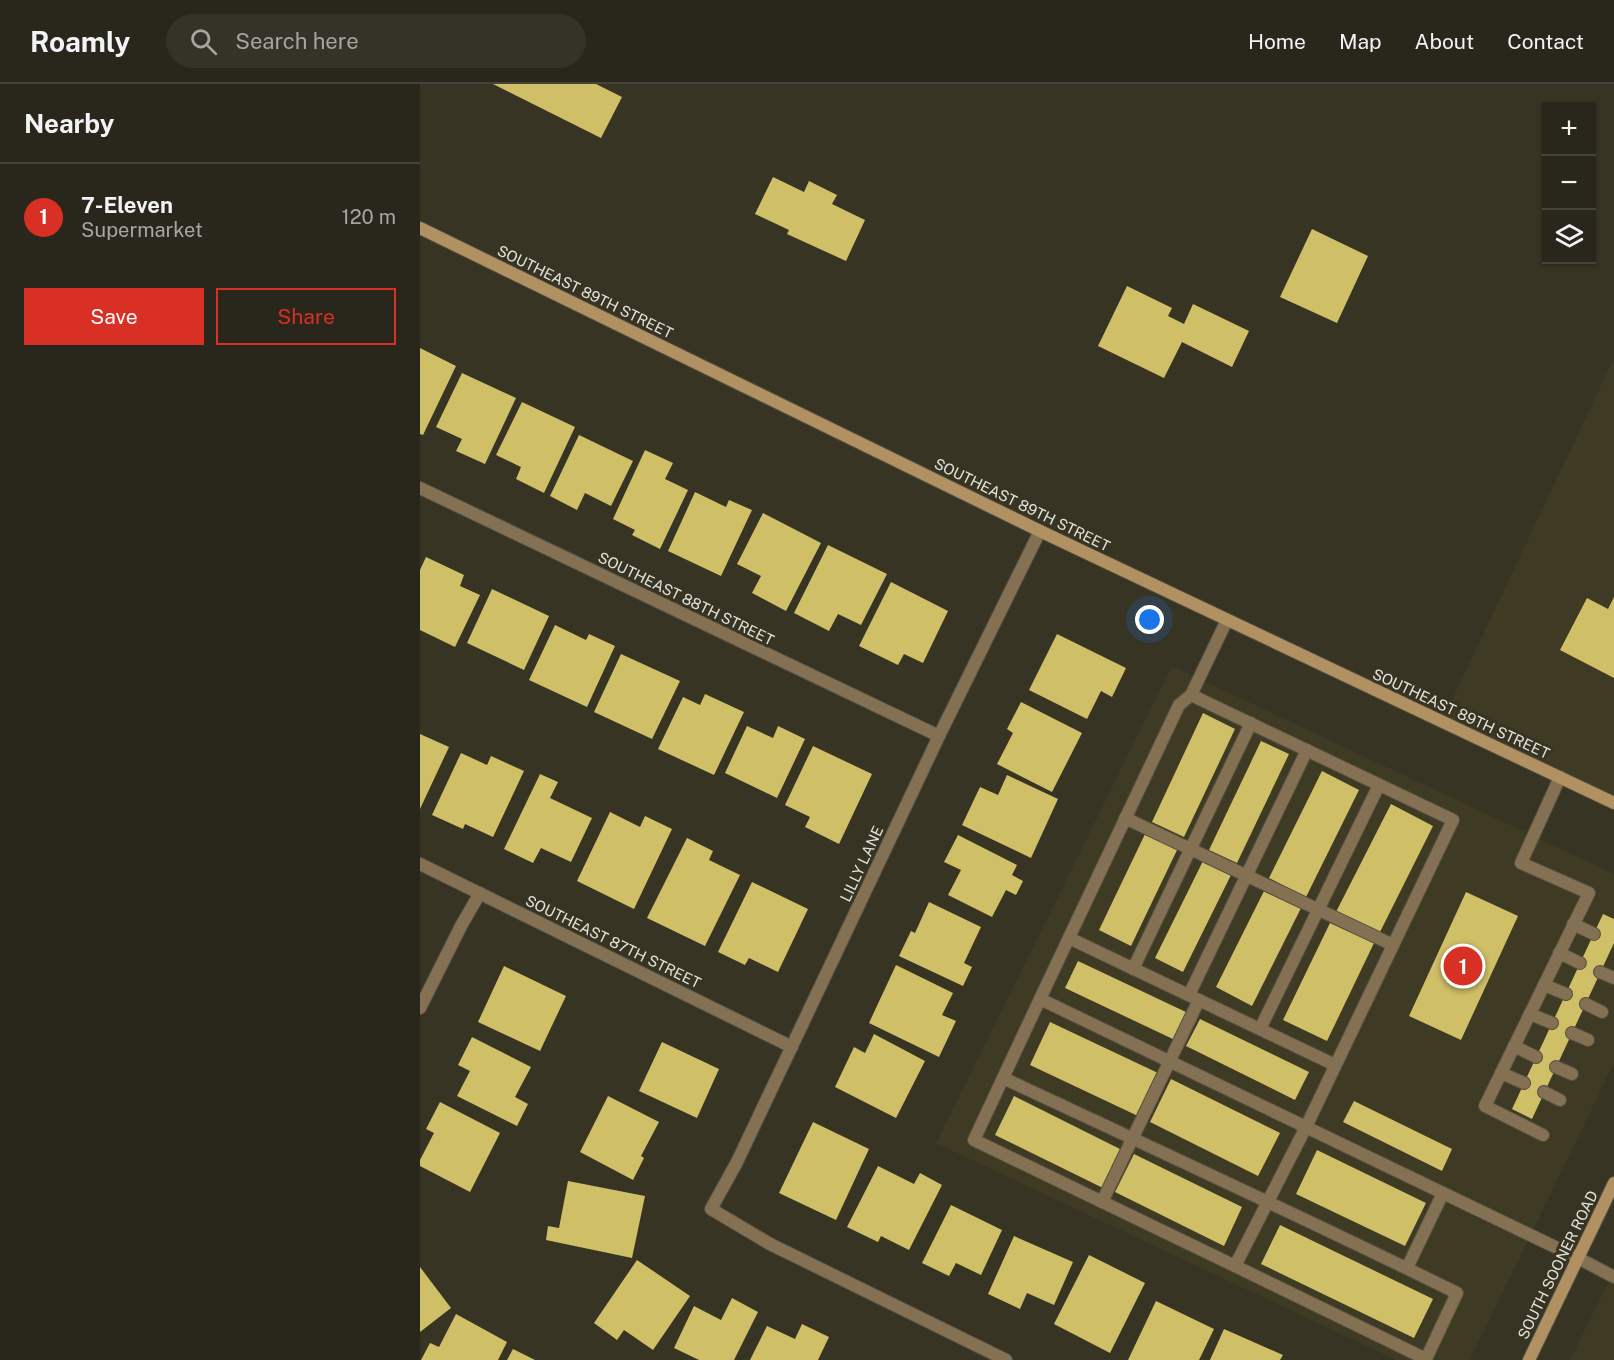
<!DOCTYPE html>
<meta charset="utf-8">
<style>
body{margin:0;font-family:"Public Sans",sans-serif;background:#353328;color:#f1f3f6}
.controls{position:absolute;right:18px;top:18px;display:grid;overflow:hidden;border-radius:0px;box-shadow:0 2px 4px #0004}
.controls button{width:54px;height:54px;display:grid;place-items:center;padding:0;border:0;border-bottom:2px solid #45443a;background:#29271b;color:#f1f3f6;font:30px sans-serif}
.you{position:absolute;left:730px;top:536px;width:21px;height:21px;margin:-15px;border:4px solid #fff;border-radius:50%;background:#1a73e8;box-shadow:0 0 0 9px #1a73e833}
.badge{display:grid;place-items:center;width:39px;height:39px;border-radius:50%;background:#d93025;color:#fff;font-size:20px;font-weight:700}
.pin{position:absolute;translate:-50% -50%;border:3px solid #fff;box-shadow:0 2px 6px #0006}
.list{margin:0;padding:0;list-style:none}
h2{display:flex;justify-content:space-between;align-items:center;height:78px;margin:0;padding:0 24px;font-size:26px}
h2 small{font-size:20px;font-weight:400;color:#a5a5a3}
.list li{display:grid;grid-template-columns:39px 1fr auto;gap:18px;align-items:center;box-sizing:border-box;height:108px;padding:0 24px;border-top:2px solid #45443a}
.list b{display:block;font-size:22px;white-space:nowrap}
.list p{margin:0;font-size:20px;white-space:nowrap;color:#a5a5a3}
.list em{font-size:20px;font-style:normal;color:#a5a5a3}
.actions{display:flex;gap:12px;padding:18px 24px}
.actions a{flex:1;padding:14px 0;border:2px solid #d93025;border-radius:0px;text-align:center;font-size:21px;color:#d93025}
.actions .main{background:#d93025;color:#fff}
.icon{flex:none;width:33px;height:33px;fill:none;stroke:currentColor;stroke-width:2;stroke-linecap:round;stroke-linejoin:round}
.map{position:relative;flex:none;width:1194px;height:1276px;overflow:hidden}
header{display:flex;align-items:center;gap:36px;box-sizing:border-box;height:84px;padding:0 30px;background:#29271b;border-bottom:2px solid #45443a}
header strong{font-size:28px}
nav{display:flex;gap:33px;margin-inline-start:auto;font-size:21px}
.search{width:420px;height:54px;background:#353328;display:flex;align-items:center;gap:15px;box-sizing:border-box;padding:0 21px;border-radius:33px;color:#a5a5a3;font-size:22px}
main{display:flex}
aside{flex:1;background:#29271b}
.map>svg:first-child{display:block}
.built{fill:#3e3a23}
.building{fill:#cfbf67}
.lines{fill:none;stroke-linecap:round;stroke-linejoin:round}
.lane-casing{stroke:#535041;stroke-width:14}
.street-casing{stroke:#535041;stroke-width:14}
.secondary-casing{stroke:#535041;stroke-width:14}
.lane{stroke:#847052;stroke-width:12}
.street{stroke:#847052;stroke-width:12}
.secondary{stroke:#b19161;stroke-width:12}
.labels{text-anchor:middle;stroke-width:6;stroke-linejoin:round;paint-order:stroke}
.street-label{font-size:15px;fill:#e4e3d9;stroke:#373424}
</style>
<header>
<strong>Roamly</strong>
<div class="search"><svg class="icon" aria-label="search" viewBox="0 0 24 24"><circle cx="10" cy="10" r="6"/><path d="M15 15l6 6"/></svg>Search here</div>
<nav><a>Home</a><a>Map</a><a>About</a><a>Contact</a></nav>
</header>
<main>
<aside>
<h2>Nearby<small></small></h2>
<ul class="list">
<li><span class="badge">1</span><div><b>7-Eleven</b><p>Supermarket</p></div><em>120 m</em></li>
</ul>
<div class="actions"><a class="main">Save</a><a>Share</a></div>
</aside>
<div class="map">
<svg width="1194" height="1276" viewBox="0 0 1194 1276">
<rect width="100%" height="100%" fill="#373424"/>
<!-- built -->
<g class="built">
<polygon points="1194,274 1194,719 1022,637"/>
<polygon points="752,582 1194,790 1194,979 1050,1276 976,1276 516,1059"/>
<polygon points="1194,1187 1194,1276 1150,1276"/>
</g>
<!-- building -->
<g class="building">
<polygon points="73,0 176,0 202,13 181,54"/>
<polygon points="353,93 384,108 389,97 417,111 412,120 445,136 426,177 367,150 369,146 335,130"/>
<polygon points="892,145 948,172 917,239 860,213"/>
<polygon points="707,202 752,224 748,232 764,240 773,220 829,247 812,283 762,258 744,294 678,262"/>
<polygon points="0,264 36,282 3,351 0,350"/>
<polygon points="42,289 96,314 65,380 36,367 42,355 16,343"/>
<polygon points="102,318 155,343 124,409 96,395 101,383 76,371"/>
<polygon points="159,351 213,377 191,422 165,409 157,426 130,412"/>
<polygon points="225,366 253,379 245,395 268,406 240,465 212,451 215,446 193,435"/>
<polygon points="275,408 306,423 309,416 332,426 301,492 248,467"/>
<polygon points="343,429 401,459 366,527 332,509 341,492 317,480"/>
<polygon points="408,461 467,490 441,541 418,530 409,547 374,529"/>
<polygon points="6,473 44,491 40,502 60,511 35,563 0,546 0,486"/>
<polygon points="471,498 528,527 503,579 484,570 478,581 439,562"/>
<polygon points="72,505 129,532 104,586 47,559"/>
<polygon points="1194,513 1194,594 1140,566 1167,514 1188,525"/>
<polygon points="135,541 166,556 169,550 195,562 167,623 109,596"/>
<polygon points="637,550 706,584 692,613 681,607 667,635 609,606"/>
<polygon points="201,570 260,597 232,655 174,628"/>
<polygon points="285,610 324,628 294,691 238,665 263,613 280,621"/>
<polygon points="601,618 662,649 632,708 577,680 593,649 587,645"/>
<polygon points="783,629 815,645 764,753 732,738"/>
<polygon points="327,642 353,654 358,642 385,655 357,714 305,689"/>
<polygon points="0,650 29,663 0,725"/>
<polygon points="841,657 869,670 817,779 789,766"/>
<polygon points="393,662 452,690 419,760 385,743 390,733 365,721"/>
<polygon points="41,669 67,681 71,672 104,687 73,753 45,740 43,745 12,731"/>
<polygon points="902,687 939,706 886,813 849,794"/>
<polygon points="120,690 138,698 130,714 172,734 151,778 121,764 113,779 84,765"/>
<polygon points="587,691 638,715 611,774 542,741 560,703 578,711"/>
<polygon points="971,720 1013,742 959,850 916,828"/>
<polygon points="190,728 220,743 225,732 252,745 214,825 157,797"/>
<polygon points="726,748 758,764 711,862 679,846"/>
<polygon points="538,751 597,781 592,791 603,797 596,811 586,806 572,833 528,811 541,786 524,778"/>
<polygon points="267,754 293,767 289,776 320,791 285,862 227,834"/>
<polygon points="783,777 811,791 763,888 735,874"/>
<polygon points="332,798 388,825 358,888 329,874 325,881 298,868"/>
<polygon points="845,805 881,824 832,922 796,903"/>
<polygon points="1046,808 1098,832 1041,956 989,932"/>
<polygon points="509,818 561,843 544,879 552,883 543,902 479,872 491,847 495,849"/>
<polygon points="1183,830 1194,835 1194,859 1112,1035 1092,1025"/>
<polygon points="910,839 954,859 907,957 863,936"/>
<polygon points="658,877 768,929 755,956 645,904"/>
<polygon points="476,881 533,909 522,931 536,937 519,973 449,939"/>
<polygon points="84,882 146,912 120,967 58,938"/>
<polygon points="780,935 889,988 875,1016 766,962"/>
<polygon points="630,938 738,989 718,1032 610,981"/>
<polygon points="454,950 505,977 476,1034 415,1003 434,963 445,969"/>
<polygon points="52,953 111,983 95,1013 108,1020 97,1042 37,1012 50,987 38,981"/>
<polygon points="242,958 299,985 277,1034 219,1007"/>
<polygon points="751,995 860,1049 838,1092 730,1038"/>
<polygon points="188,1012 239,1038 221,1072 224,1074 213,1096 160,1068"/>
<polygon points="594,1012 702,1066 683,1104 575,1051"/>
<polygon points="934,1017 1032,1065 1022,1087 923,1038"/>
<polygon points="20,1018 80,1049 50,1108 0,1082 0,1076 14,1049 6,1045"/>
<polygon points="393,1038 449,1065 416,1136 359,1109"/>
<polygon points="897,1066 1006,1119 985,1162 876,1110"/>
<polygon points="714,1070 822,1123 804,1162 695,1108"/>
<polygon points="458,1082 494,1100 500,1089 522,1101 489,1166 461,1152 458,1158 427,1143"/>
<polygon points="148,1097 225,1112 212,1174 126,1156 128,1142 139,1144"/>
<polygon points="531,1121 582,1146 561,1191 536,1179 529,1192 502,1179"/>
<polygon points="860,1141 1013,1215 994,1254 841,1180"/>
<polygon points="594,1152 653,1178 634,1221 607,1209 600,1225 568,1210"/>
<polygon points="669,1171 725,1199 690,1269 634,1240"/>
<polygon points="217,1176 270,1212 233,1266 204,1246 197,1256 174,1239"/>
<polygon points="0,1183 31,1224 0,1248"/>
<polygon points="312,1214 338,1228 314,1276 279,1276 254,1264 274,1222 301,1236"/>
<polygon points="736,1217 794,1245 779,1276 708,1276"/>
<polygon points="36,1230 87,1258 78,1276 1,1276 10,1259 19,1263"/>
<polygon points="382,1240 409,1253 398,1276 330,1276 347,1242 375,1255"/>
<polygon points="804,1245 863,1271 860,1276 790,1276"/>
<polygon points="93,1265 115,1276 87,1276"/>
</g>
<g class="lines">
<defs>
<g id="lane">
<polyline points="771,611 807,536"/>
<polyline points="705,734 973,861"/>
<polyline points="1153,840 1174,850"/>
<polyline points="649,854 915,981"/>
<polyline points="1139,869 1160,879"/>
<polyline points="713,885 831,639"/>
<polyline points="1180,888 1194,894"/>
<polyline points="1124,901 1146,910"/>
<polyline points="769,911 887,666"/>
<polyline points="620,915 554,1056 815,1182"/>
<polyline points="1166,920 1182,928"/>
<polyline points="1110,930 1132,939"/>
<polyline points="840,945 959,701"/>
<polyline points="1152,949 1168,956"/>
<polyline points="1094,962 1116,973"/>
<polyline points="1136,983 1152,990"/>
<polyline points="1081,989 1104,999"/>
<path d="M583 994C735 1065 887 1135 1037 1209L1006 1275 815 1182 886 1043 1033 736 771 611 759 621 620 915 1158 1174 1194 1193"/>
<polyline points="1124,1008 1140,1016"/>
<polyline points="1123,1051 1065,1022 1169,809 1101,779 1140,693"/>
<polyline points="682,1118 779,916"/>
<polyline points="987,1184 1023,1109"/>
</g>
<g id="street">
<polyline points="0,404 519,652"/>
<polyline points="0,780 372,963"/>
<polyline points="0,924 41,842 60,809"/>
<polyline points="586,1276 350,1160 291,1125 317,1078 519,652 620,447"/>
</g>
<g id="secondary">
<polyline points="0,144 620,447 1194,719"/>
<polyline points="1109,1276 1194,1099"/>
</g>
</defs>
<!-- lane casing -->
<use href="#lane" class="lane-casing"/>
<!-- street casing -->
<use href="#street" class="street-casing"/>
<!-- secondary casing -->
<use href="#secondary" class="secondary-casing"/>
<!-- lane -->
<use href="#lane" class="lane"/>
<!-- street -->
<use href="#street" class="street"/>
<!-- secondary -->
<use href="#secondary" class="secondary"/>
</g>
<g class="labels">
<!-- street labels -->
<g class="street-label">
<text transform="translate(165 208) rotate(26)" y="5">SOUTHEAST 89TH STREET</text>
<text transform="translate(602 421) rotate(26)" y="5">SOUTHEAST 89TH STREET</text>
<text transform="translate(266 515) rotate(26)" y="5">SOUTHEAST 88TH STREET</text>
<text transform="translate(1041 630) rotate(25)" y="5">SOUTHEAST 89TH STREET</text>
<text transform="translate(442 780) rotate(-65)" y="5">LILLY LANE</text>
<text transform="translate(193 858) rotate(26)" y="5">SOUTHEAST 87TH STREET</text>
<text transform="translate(1138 1181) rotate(-64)" y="5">SOUTH SOONER ROAD</text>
</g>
</g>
</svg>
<div class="controls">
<button>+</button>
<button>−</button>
<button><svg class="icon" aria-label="layers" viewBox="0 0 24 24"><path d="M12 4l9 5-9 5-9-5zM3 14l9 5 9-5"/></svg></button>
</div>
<div class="you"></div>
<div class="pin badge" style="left:1043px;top:882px">1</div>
</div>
</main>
